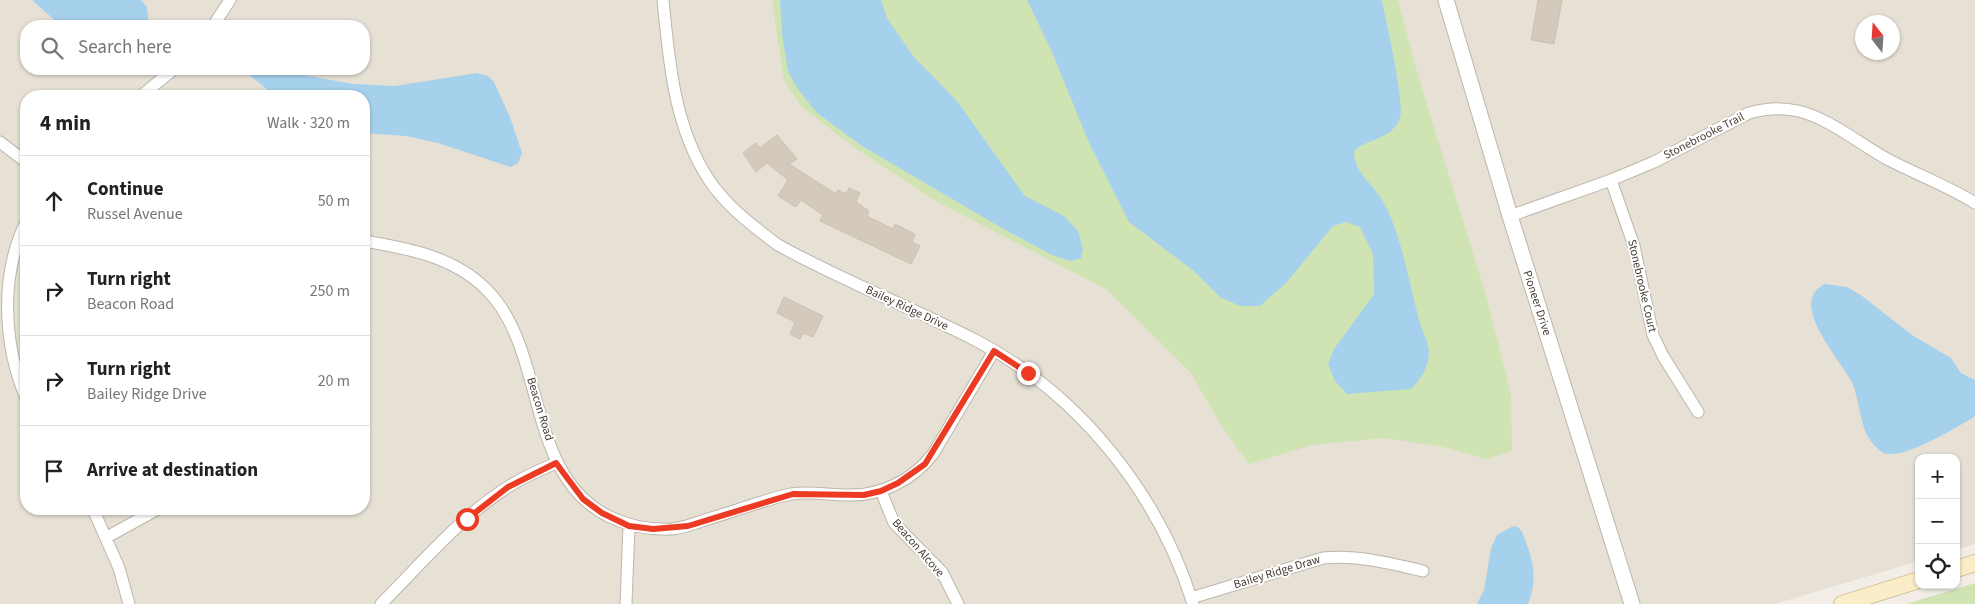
<!DOCTYPE html>
<html lang="en">
<head>
<meta charset="utf-8">
<style>
	:root { --surface:#fff; --page:#f2f2f2; --text:#222; --muted:#767676; --line:#e0e0e0 }
	body { margin:0; font-family:"Source Sans 3",sans-serif; background:var(--page); color:var(--text) }
	.controls { position:absolute; right:15px; bottom:15px; display:grid; overflow:hidden; border-radius:10px; box-shadow:0 1px 4px #0004 }
	.controls button { width:45px; height:45px; display:grid; place-items:center; padding:0; border:0; border-bottom:1px solid var(--line); background:var(--surface); color:var(--text); font:25px sans-serif }
	.compass { position:absolute; left:1855px; top:15px; width:45px; height:45px; border-radius:50%; background:var(--surface); box-shadow:0 1px 4px #0004; rotate:343deg }
	.stop { position:absolute; width:15px; height:15px; margin:-11px; border:4px solid #ed3b23; border-radius:50%; background:#fff }
	.stop.end { background:#ed3b23; border-color:#fff; box-shadow:0 1px 5px #0008 }
	.list { margin:0; padding:0; list-style:none }
	h2 { display:flex; justify-content:space-between; align-items:center; height:65px; margin:0; padding:0 20px; font-size:21px }
	h2 small { font-size:16px; font-weight:400; color:var(--muted) }
	.list li { display:grid; grid-template-columns:32px 1fr auto; gap:15px; align-items:center; box-sizing:border-box; height:90px; padding:0 20px; border-top:1px solid var(--line) }
	.list b { display:block; font-size:19px; white-space:nowrap }
	.list p { margin:0; font-size:16px; white-space:nowrap; color:var(--muted) }
	.list em { font-size:16px; font-style:normal; color:var(--muted) }
	.icon { flex:none; width:28px; height:28px; fill:none; stroke:currentColor; stroke-width:2; stroke-linecap:round; stroke-linejoin:round }
	.map { position:relative; flex:none; width:1975px; height:604px; overflow:hidden }
	.search { position:absolute; background:var(--surface); box-shadow:0 1px 4px #0004; left:20px; top:20px; width:350px; height:55px; display:flex; align-items:center; gap:12px; box-sizing:border-box; padding:0 18px; border-radius:20px; color:var(--muted); font-size:19px }
	.panel { position:absolute; background:var(--surface); box-shadow:0 1px 4px #0004; left:20px; top:90px; width:350px; height:425px; border-radius:20px }
	.map>svg:first-child { display:block }
	.residential { fill:#e6e0d5; fill-rule:evenodd }
	.green { fill:#cfe4b2 }
	.water { fill:#a6d1ec }
	.building { fill:#d3cabd; stroke:#cdc1b0 }
	.lines { fill:none; stroke-linecap:round; stroke-linejoin:round }
	.minor-casing { stroke:#bdb6aa; stroke-width:13 }
	.tertiary-casing { stroke:#bdb6aa; stroke-width:17 }
	.secondary-casing { stroke:#cfbf98; stroke-width:18 }
	.minor { stroke:#fff; stroke-width:11 }
	.tertiary { stroke:#fff; stroke-width:15 }
	.secondary { stroke:#fbedc8; stroke-width:16 }
	.route { stroke:#ed3b23; stroke-width:6 }
	.labels { text-anchor:middle; dominant-baseline:central; stroke-width:4; stroke-linejoin:round; paint-order:stroke }
	.street-label { font-size:12px; fill:#453e36; stroke:#fff }
</style>
</head>
<body>
<div class="map">
<svg width="1975" height="604" viewBox="0 0 1975 604">
	<rect width="100%" height="100%" fill="#f2eee7"/>
	<path class="residential" d="M0 0H1975V544L1956 550V458H1919V561L1775 604H0ZM1862 22H1892V52H1862ZM26 26H364V69H26ZM26 96H364V509H26Z"/>
	<path class="green" d="M772 0H1398L1419 79 1486 295 1511 394 1512 451 1486 459 1444 447 1384 438 1312 445 1249 464 1222 427 1191 373 1106 289 939 203 852 146 801 106 784 80Z
		M1975 583V604H1906Z"/>
	<path class="water" d="M32 0H141L147 7 149 26H61Z
		M780 0H881L887 18 914 57 957 101 1025 196 1064 216 1078 231 1083 249 1081 258 1071 261 1052 255 1000 227 862 146 817 113 798 89 788 72 782 34Z
		M1027 0H1382C1386 22 1405 102 1400 118 1399 121 1396 126 1394 128 1383 140 1366 140 1354 151 1354 174 1375 185 1384 203 1402 238 1408 278 1418 316 1420 327 1429 341 1429 353 1428 368 1422 378 1411 389L1347 394 1335 381 1328 364 1334 349 1374 294 1373 254 1360 227 1346 222 1333 226 1287 282 1260 306H1240L1220 297 1195 272 1129 222 1089 143 1052 52Z
		M242 69H284L293 73 353 84 395 86 477 73 488 76 494 82 510 117 522 153 518 163 511 167 438 143 406 136 364 133V96H275Z
		M1825 284 1847 287 1862 296 1912 335 1951 358 1961 373 1975 380V416C1960 426 1901 461 1884 453 1859 439 1862 409 1853 385 1844 363 1785 303 1825 284Z
		M1513 526 1518 527 1522 532C1532 557 1539 577 1528 604H1477L1484 590 1491 548 1497 535Z"/>
	<path class="building" d="M1538 0H1562L1554 44 1531 40Z
		M777 135 797 159 789 164 836 194 838 190 846 194 849 188 860 193 856 202 869 211 867 216 893 229 895 224 915 234 912 242 920 246 911 264 820 221 823 215 801 200 796 207 778 196 788 180 767 163 756 172 743 153 756 143 760 148Z
		M784 297 823 316 813 337 803 333 800 339 790 334 795 322 777 313Z"/>
	<g class="lines">
		<g class="minor-casing">
			<path id="minor" d="M663 0C669 61 674 127 709 180 727 207 753 226 778 245 843 281 911 307 977 341 1079 394 1159 494 1193 604
				M213 26 230 0
				M141 96 174 69
				M0 142 26 162
				M1611 180 1634 246 1653 335 1663 356 1698 412
				M1510 216 1611 180 1654 162 1749 113C1766 108 1781 107 1798 111 1829 118 1861 145 1889 160 1918 175 1948 186 1975 203
				M26 222C0 275 3 344 26 398
				M364 241C412 249 462 258 495 299 546 363 528 478 610 517 629 526 650 530 672 529 684 528 696 523 708 519 736 511 763 500 791 494 810 491 829 495 848 495 881 496 913 480 933 454L994 351
				M881 491 894 523 942 572 958 604
				M93 509 119 568 129 604
				M107 537 158 509
				M1191 598 1323 558C1357 555 1390 563 1423 571
				M381 604C421 564 460 517 508 487 523 477 540 470 556 463
				M626 604 629 526"/>
		</g>
		<g class="tertiary-casing">
			<path id="tertiary" d="M1446 0 1510 216 1632 604"/>
		</g>
		<g class="secondary-casing">
			<path id="secondary" d="M1956 569 1975 563
				M1842 604 1919 580"/>
		</g>
		<use href="#minor" class="minor"/>
		<use href="#tertiary" class="tertiary"/>
		<use href="#secondary" class="secondary"/>
	</g>
	<g class="lines">
		<path class="route" d="M467 519 508 487 556 463 583 499 602 513 629 526 653 529 688 526 793 494 864 495 881 491 898 483 925 464 994 351 1028 373"/>
	</g>
	<g class="labels">
		<g class="street-label">
			<text transform="translate(1704 136) rotate(-27)">Stonebrooke Trail</text>
			<text transform="translate(1642 286) rotate(77)">Stonebrooke Court</text>
			<text transform="translate(1537 303) rotate(72)">Pioneer Drive</text>
			<text transform="translate(907 308) rotate(25)">Bailey Ridge Drive</text>
			<text transform="translate(540 409) rotate(73)">Beacon Road</text>
			<text transform="translate(918 548) rotate(49)">Beacon Alcove</text>
			<text transform="translate(1277 572) rotate(-17)">Bailey Ridge Draw</text>
		</g>
	</g>
</svg>
<div class="controls">
<button>+</button>
<button>−</button>
<button><svg class="icon" aria-label="locate" viewBox="0 0 24 24"><circle cx="12" cy="12" r="6"/><path d="M12 2v4M12 18v4M2 12h4M18 12h4"/></svg></button>
</div>
<svg class="compass" viewBox="-18 -18 36 36"><path d="M0-13l5 13h-10z" fill="#e53935"/><path d="M0 13l5-13h-10z" fill="#767676"/></svg>
<div class="stop" style="left:467px;top:519px"></div>
<div class="stop end" style="left:1028px;top:373px"></div>
<div class="search"><svg class="icon" aria-label="search" viewBox="0 0 24 24"><circle cx="10" cy="10" r="6"/><path d="M15 15l6 6"/></svg>Search here</div>
<section class="panel">
<h2>4 min<small>Walk · 320 m</small></h2>
<ul class="list">
<li><svg class="icon" aria-label="ahead" viewBox="0 0 24 24"><path d="M12 20V5M6 11l6-6 6 6"/></svg><div><b>Continue</b><p>Russel Avenue</p></div><em>50 m</em></li>
<li><svg class="icon" aria-label="right" viewBox="0 0 24 24"><path d="M7 20v-9h11M14 6l5 5-5 5"/></svg><div><b>Turn right</b><p>Beacon Road</p></div><em>250 m</em></li>
<li><svg class="icon" aria-label="right" viewBox="0 0 24 24"><path d="M7 20v-9h11M14 6l5 5-5 5"/></svg><div><b>Turn right</b><p>Bailey Ridge Drive</p></div><em>20 m</em></li>
<li><svg class="icon" aria-label="arrive" viewBox="0 0 24 24"><path d="M6 21V4h12l-3 4 3 4H6"/></svg><div><b>Arrive at destination</b></div></li>
</ul>
</section>
</div>
</body>
</html>
